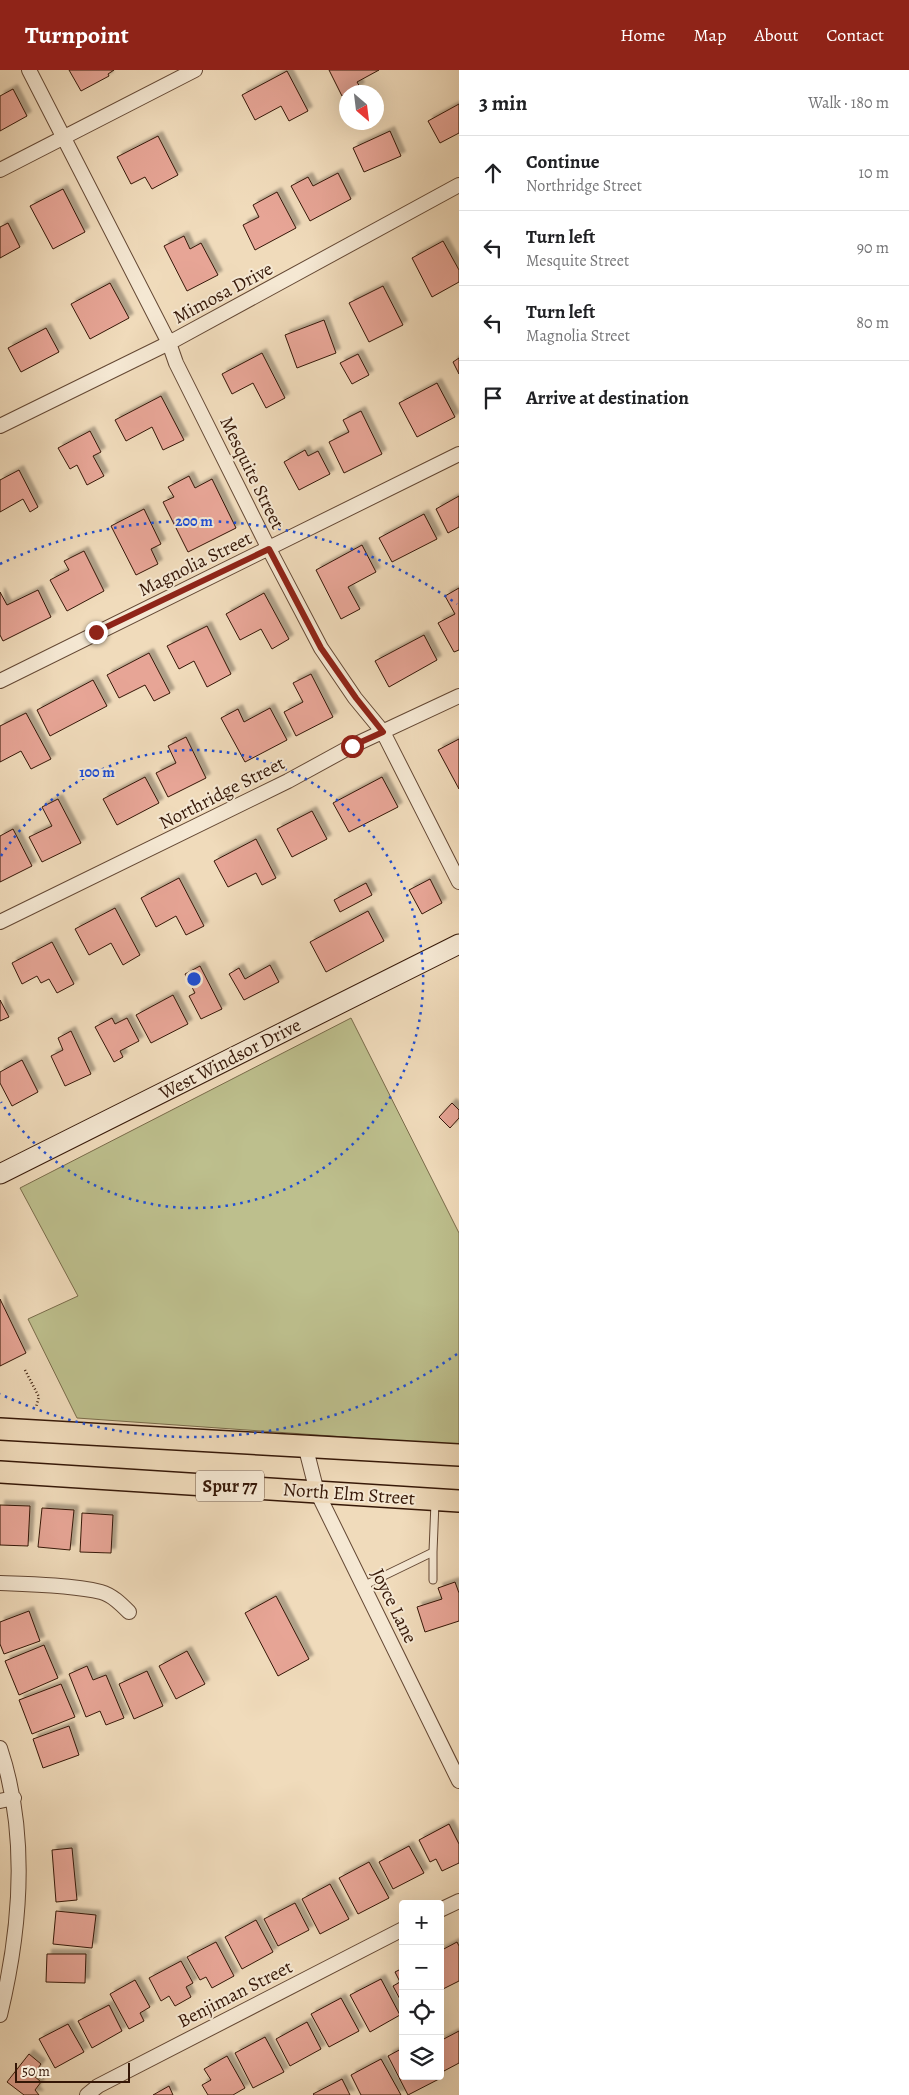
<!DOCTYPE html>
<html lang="en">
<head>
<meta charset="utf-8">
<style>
	:root { --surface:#fff; --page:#f2f2f2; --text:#202124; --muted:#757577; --line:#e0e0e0; --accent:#8f2418 }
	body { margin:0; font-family:Alegreya,serif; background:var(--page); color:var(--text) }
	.controls { position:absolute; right:15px; bottom:15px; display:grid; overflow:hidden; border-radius:5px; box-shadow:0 5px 20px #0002 }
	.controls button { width:45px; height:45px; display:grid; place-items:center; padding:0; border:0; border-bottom:1px solid var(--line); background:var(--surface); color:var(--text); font:25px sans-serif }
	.compass { position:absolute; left:339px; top:15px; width:45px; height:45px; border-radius:50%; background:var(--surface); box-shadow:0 5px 20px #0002; rotate:152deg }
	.scale { position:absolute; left:15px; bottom:12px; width:115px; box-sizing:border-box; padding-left:5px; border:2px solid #351707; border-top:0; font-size:14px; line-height:18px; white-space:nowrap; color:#351707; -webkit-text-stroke:4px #f5e8d3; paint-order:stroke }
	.stop { position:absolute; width:15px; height:15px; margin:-11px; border:4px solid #8f2418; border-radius:50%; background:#fff }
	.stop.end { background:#8f2418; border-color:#fff; box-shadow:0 1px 5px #0008 }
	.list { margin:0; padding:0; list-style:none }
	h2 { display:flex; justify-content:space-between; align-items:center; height:65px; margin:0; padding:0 20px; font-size:21px }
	h2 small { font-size:16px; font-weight:400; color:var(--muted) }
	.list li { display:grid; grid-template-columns:32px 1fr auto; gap:15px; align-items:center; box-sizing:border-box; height:75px; padding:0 20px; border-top:1px solid var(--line) }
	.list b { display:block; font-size:19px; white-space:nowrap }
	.list p { margin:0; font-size:16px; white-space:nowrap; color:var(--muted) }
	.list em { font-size:16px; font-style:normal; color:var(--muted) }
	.icon { flex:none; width:28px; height:28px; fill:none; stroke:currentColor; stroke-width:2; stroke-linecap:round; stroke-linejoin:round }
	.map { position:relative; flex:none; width:459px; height:2025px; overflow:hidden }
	header { display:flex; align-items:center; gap:30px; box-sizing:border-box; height:70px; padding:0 25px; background:var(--accent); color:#fff }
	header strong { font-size:24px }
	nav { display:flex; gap:28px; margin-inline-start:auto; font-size:18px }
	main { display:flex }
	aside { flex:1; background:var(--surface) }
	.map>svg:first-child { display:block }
	.green { fill:#bdbf8d; stroke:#796b4a }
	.building { fill:#e7a596; stroke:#351707; filter:url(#shadow) }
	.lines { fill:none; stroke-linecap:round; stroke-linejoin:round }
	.lane-casing { stroke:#644834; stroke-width:9 }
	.street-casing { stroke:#644834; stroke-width:16 }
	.secondary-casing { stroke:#351707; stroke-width:21 }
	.primary-casing { stroke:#351707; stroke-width:24 }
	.path { stroke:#351707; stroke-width:2.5; stroke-dasharray:1 2.5; stroke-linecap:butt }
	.lane { stroke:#f5e8d3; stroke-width:7 }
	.street { stroke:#f5e8d3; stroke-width:14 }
	.secondary { stroke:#f5e8d3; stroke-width:19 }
	.primary { stroke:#f0dbbb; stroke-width:21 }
	.route { stroke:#8f2418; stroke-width:6 }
	.ring { fill:none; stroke:#1d4ed8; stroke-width:2.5; stroke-dasharray:2.5 5 }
	.labels { text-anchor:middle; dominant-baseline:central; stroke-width:4; stroke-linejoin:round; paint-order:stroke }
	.shield { fill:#f5e8d3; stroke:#6f5644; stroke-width:1 }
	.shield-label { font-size:18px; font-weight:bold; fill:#351707 }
	.street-label { font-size:19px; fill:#351707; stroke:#f5e8d3 }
	.centre { fill:#1d4ed8; stroke:#f5e8d3; stroke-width:2.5 }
	.ring-label { font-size:15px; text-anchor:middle; font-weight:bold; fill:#1d4ed8; stroke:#f5e8d3; stroke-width:4; stroke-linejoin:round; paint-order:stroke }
</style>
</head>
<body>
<header>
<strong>Turnpoint</strong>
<nav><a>Home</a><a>Map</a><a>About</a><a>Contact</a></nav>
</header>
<main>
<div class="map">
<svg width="459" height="2025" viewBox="0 0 459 2025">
	<defs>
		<filter id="shadow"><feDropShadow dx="4.5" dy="-4.5" stdDeviation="1" flood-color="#0004"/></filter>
	</defs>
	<rect width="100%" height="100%" fill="#f0dbbb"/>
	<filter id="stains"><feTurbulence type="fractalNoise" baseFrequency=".004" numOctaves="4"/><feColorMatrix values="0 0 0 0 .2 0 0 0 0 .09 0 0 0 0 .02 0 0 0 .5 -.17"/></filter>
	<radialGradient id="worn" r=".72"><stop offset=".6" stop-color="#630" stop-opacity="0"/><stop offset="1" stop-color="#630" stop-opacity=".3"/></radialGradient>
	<path class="green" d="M351 948 459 1163V1375L77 1348 28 1249 78 1226 20 1118Z"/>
	<path class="building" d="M69 0H114L108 4 109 6 81 21Z
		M329 0H379L357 12 360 17 342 26Z
		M287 1 308 41 289 51 281 36 255 50 242 25Z
		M13 19 27 46 0 61V26Z
		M459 34V63L440 73 428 51Z
		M390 61 401 86 364 102 353 78Z
		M158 66 178 105 152 119 145 107 131 114 117 87Z
		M338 103 351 129 310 151 291 116 308 107 313 116Z
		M63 119 85 162 53 179 30 136Z
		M277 122 296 158 255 180 243 155 259 147 253 135Z
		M8 153 20 177 0 188V157Z
		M184 166 190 179 201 173 218 205 187 221 164 176Z
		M443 171 459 200V212L432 227 412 188Z
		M110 213 129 248 90 269 71 234Z
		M383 216 403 255 369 272 349 233Z
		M324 250 336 283 297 298 285 265Z
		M46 258 59 282 21 302 8 278Z
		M262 283 285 328 266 338 253 313 232 324 222 304Z
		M358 284 369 305 352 314 340 293Z
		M459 288V304L453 292Z
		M437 313 455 347 417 367 399 333Z
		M161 326 184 370 163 380 152 357 126 371 115 350Z
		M361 341 382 384 344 403 329 372 349 362 343 350Z
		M90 361 101 382 93 386 104 406 87 415 77 395 70 399 58 378Z
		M305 380 308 386 318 381 330 404 299 420 284 392Z
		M19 400 38 437 30 442 23 429 0 442V410Z
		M189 406 195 418 212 409 236 458 188 482 163 432 174 427 168 417Z
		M459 426V457L448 463 436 439Z
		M144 439 161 474 151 479 158 494 136 505 111 456Z
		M424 444 437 469 392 492 379 468Z
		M362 475 376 502 348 517 360 539 341 549 316 500Z
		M84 481 104 521 67 541 50 510 69 500 64 491Z
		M459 518V580L454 582 438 553 455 544 445 526Z
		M38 520 51 547 3 571 0 565V522L7 535Z
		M264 523 289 569 272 579 261 559 240 570 226 544Z
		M207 556 231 604 207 617 194 591 179 599 167 576Z
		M424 565 437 590 389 617 375 591Z
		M149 583 170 623 154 631 145 615 119 628 107 605Z
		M311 604 333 647 296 666 284 642 303 632 293 613Z
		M93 610 107 636 50 666 37 640Z
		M270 638 287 670 245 692 221 648 238 639 244 652Z
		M26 643 51 689 31 699 21 681 0 692V656Z
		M186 667 206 708 168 727 156 703 176 693 168 676Z
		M459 669V719L438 680Z
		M145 707 159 733 117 755 103 729Z
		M382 707 398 737 349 762 333 733Z
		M58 729 81 773 42 792 29 767 52 756 42 737Z
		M312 741 327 769 292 787 277 759Z
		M13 759 32 796 0 812V766Z
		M256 769 276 808 262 815 256 803 228 817 214 791Z
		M179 808 204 856 186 865 176 846 156 857 141 828Z
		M430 809 442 833 422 844 409 820Z
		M366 813 372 825 340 842 334 830Z
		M115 838 140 885 123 895 111 873 89 885 75 859Z
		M368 841 384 871 326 902 310 872Z
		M52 872 74 914 57 923 49 909 41 913 37 906 22 914 12 893Z
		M270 895 279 912 244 930 229 904 239 898 245 909Z
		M200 896 222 939 201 949 189 926 195 923 185 904Z
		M173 925 188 954 151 973 136 945Z
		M0 930 9 947 0 951Z
		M112 948 115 954 127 948 139 971 120 981 123 987 114 992 95 957Z
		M71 961 91 1004 65 1016 51 986 63 980 58 968Z
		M22 990 38 1022 12 1036 0 1013V1002Z
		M452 1033 459 1040V1048L450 1058 439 1047Z
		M0 1229 26 1283 0 1296Z
		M0 1435 30 1436 28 1476 0 1475Z
		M42 1438 74 1440 70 1480 38 1477Z
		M82 1443 113 1445 111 1483 80 1482Z
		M455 1512 459 1523V1551L425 1562 417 1537 442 1529 438 1518Z
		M276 1526 309 1589 278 1606 245 1543Z
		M29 1541 40 1571 4 1584 0 1574V1552Z
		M44 1575 58 1608 19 1625 5 1591Z
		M187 1581 205 1614 176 1629 159 1596Z
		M87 1596 93 1610 106 1605 124 1648 106 1655 100 1641 86 1647 69 1604Z
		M147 1601 163 1636 134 1649 119 1614Z
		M61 1614 75 1647 32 1664 19 1630Z
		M69 1656 79 1685 43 1698 33 1669Z
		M449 1754 459 1774V1793L442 1801 436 1789 430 1792 419 1770Z
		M409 1776 424 1803 393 1819 379 1792Z
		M72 1778 77 1830 56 1832 52 1780Z
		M369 1792 389 1828 358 1844 339 1808Z
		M330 1814 349 1849 320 1864 302 1829Z
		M295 1833 309 1860 278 1876 264 1849Z
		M56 1841 96 1845 92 1878 53 1874Z
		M256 1850 273 1882 242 1899 225 1867Z
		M216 1872 234 1906 212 1918 206 1907 200 1910 187 1887Z
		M457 1872 459 1876V1911L443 1919 440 1914V1881Z
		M47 1884H86L85 1913 46 1912Z
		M181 1891 193 1913 186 1917 191 1927 175 1936 169 1926 161 1931 149 1908Z
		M403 1898V1935L393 1916 400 1912 395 1902Z
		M381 1909 400 1945 370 1962 350 1925Z
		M135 1910 150 1937 140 1943 144 1951 129 1959 110 1924Z
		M341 1928 359 1961 329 1977 311 1944Z
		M109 1935 122 1961 92 1978 78 1951Z
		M307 1952 321 1979 290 1996 276 1969Z
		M68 1954 84 1982 55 1998 39 1969Z
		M459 1961V1993L444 2001 440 1993V1971Z
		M265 1967 284 2002 253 2018 235 1983Z
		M403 1978V2006H438L439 2009 408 2025 388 1986Z
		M29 1984 41 1994 33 2005 41 2012 35 2020 39 2025H24L7 2012Z
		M227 1986 245 2018 233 2025H208L202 2015 211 2010 204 1999Z
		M381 1989 401 2025H361L351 2005Z
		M342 2009 350 2025H314L313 2024Z
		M169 2016 173 2025H153Z"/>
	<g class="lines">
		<g class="lane-casing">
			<path id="lane" d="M433 1510V1482
				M363 1516 433 1482 435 1432"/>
		</g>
		<g class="street-casing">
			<path id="street" d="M29 0 169 273 176 293 269 479 321 578 355 628 383 662 459 812
				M0 100 195 0
				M0 356 169 273 459 115
				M0 611 459 384
				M0 852 288 711 352 676 459 626
				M305 1375 317 1422 459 1711
				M0 1513C29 1514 73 1515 101 1522 112 1525 121 1534 129 1542
				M0 1678C29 1765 21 1858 0 1945
				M0 1731 14 1728
				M440 1840 459 1831
				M87 2025 98 2016 403 1859"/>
		</g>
		<g class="secondary-casing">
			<path id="secondary" d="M0 1104 459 874"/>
		</g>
		<g class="primary-casing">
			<path id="primary" d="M0 1359 459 1385
				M0 1402 459 1431"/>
		</g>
		<path class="path" d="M25 1300 39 1327 36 1337"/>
		<use href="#lane" class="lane"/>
		<use href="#street" class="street"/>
		<use href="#secondary" class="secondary"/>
		<use href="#primary" class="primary"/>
	</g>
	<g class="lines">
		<path class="route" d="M96 562 269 479 321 578 356 628 383 662 352 676"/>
	</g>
	<g class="ring">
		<path d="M1 786A229 229 0 1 1 1 1032"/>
		<path d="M457 1284A458 458 0 0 1 0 1324M0 494A458 458 0 0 1 457 534"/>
	</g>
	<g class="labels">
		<rect class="shield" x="196" y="1400.5" width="68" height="31" rx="4"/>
		<g class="shield-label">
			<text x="230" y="1416">Spur 77</text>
		</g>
		<g class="street-label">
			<text transform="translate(223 223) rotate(-28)">Mimosa Drive</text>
			<text transform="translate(252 403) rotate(64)">Mesquite Street</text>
			<text transform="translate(195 494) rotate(-26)">Magnolia Street</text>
			<text transform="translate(222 723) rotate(-27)">Northridge Street</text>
			<text transform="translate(230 989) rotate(-27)">West Windsor Drive</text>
			<text transform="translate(349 1424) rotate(4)">North Elm Street</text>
			<text transform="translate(394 1536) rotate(64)">Joyce Lane</text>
			<text transform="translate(235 1924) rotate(-27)">Benjiman Street</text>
		</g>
	</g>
	<circle cx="194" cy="909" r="8" class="centre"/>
	<g class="ring-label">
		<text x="194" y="456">200 m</text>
		<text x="97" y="707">100 m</text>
	</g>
	<rect width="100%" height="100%" filter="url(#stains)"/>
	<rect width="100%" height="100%" fill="url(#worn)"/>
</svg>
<div class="controls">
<button>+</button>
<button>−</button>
<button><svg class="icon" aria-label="locate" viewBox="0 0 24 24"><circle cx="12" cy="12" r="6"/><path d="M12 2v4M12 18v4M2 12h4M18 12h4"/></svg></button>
<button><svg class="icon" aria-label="layers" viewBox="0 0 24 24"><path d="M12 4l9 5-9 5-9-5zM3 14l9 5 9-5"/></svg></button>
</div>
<svg class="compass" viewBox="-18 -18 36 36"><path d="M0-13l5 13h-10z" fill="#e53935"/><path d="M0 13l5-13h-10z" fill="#757577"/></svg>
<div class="scale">50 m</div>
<div class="stop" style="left:352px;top:676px"></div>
<div class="stop end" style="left:96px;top:562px"></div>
</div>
<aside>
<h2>3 min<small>Walk · 180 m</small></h2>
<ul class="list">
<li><svg class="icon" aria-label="ahead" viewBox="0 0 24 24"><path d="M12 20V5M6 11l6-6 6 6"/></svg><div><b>Continue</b><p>Northridge Street</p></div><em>10 m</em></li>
<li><svg class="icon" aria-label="left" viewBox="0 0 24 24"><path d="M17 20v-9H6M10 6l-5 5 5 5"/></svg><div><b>Turn left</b><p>Mesquite Street</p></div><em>90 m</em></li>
<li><svg class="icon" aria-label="left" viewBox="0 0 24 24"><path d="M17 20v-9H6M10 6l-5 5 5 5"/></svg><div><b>Turn left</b><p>Magnolia Street</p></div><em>80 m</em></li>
<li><svg class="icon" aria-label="arrive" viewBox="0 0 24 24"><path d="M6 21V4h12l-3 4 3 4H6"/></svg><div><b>Arrive at destination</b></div></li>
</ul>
</aside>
</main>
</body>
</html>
